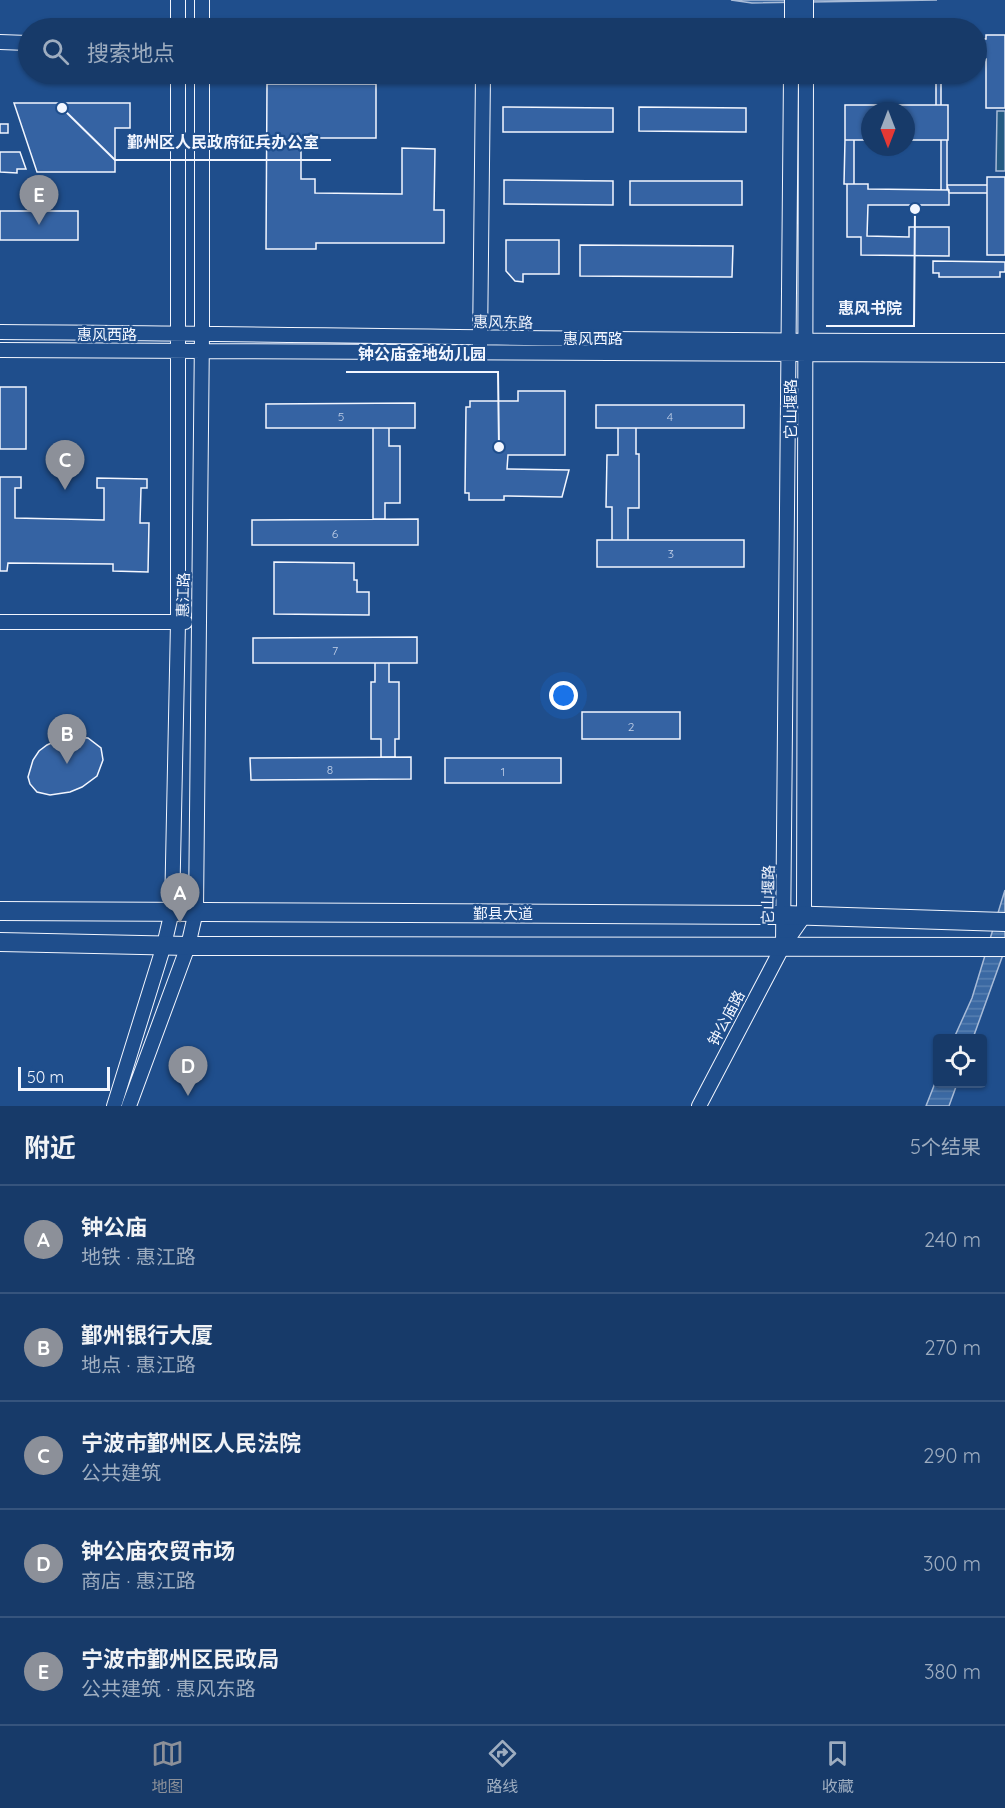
<!DOCTYPE html>
<html lang="zh">
<head>
<meta charset="utf-8">
<style>
	:root { --surface:#173a69; --page:#244571; --text:#f1f3f6; --muted:#9eadc0; --line:#36547d; --accent:#8c9099 }
	body { margin:0; font-family:Quicksand,"Noto Sans SC",sans-serif; background:var(--page); color:var(--text) }
	.controls { position:absolute; right:18px; bottom:18px; display:grid; overflow:hidden; border-radius:6px; box-shadow:0 2px 4px #0004 }
	.controls button { width:54px; height:54px; display:grid; place-items:center; padding:0; border:0; border-bottom:2px solid var(--line); background:var(--surface); color:var(--text); font:30px sans-serif }
	.compass { position:absolute; left:861px; top:102px; width:54px; height:54px; border-radius:50%; background:var(--surface); box-shadow:0 2px 4px #0004; rotate:180deg }
	.scale { position:absolute; left:18px; bottom:15px; width:92px; box-sizing:border-box; padding-left:6px; border:3px solid #f2f6ff; border-top:0; font-size:16px; line-height:21px; white-space:nowrap; color:#f2f6ff; -webkit-text-stroke:4px #1f4e8c; paint-order:stroke }
	.you { position:absolute; left:564px; top:696px; width:21px; height:21px; margin:-15px; border:4px solid #fff; border-radius:50%; background:#1a73e8; box-shadow:0 0 0 9px #1a73e833 }
	.badge { display:grid; place-items:center; width:39px; height:39px; border-radius:50%; background:var(--accent); color:#fff; font-size:20px; font-weight:700 }
	.pin { position:absolute; translate:-50% -50px; filter:drop-shadow(0 2px 3px #0008) }
	.pin::after { content:''; position:absolute; top:32px; width:21px; height:18px; background:inherit; clip-path:polygon(0 0,100% 0,50% 100%) }
	.list { margin:0; padding:0; list-style:none }
	h2 { display:flex; justify-content:space-between; align-items:center; height:78px; margin:0; padding:0 24px; font-size:26px }
	h2 small { font-size:20px; font-weight:400; color:var(--muted) }
	.list li { display:grid; grid-template-columns:39px 1fr auto; gap:18px; align-items:center; box-sizing:border-box; height:108px; padding:0 24px; border-top:2px solid var(--line) }
	.list b { display:block; font-size:22px; white-space:nowrap }
	.list p { margin:0; font-size:20px; white-space:nowrap; color:var(--muted) }
	.list em { font-size:20px; font-style:normal; color:var(--muted) }
	.icon { flex:none; width:33px; height:33px; fill:none; stroke:currentColor; stroke-width:2; stroke-linecap:round; stroke-linejoin:round }
	.map { position:relative; flex:none; width:1005px; height:1106px; overflow:hidden }
	.search { position:absolute; background:var(--surface); box-shadow:0 2px 4px #0004; left:18px; right:18px; top:18px; height:66px; display:flex; align-items:center; gap:15px; box-sizing:border-box; padding:0 21px; border-radius:33px; color:var(--muted); font-size:22px }
	.sheet { height:618px; background:var(--surface) }
	nav { display:flex; justify-content:space-around; align-items:center; box-sizing:border-box; height:84px; border-top:2px solid var(--line); background:var(--surface); font-size:16px; color:var(--muted) }
	nav a { display:grid; justify-items:center; gap:3px }
	nav .on { color:var(--accent) }
	.map>svg:first-child { display:block }
	.grass { fill:#245a82; stroke:#a8bbd7; stroke-width:1.5 }
	.water { fill:url(#water-rules); stroke:#a8bbd7; stroke-width:1.5 }
	.building { fill:#3563a3; stroke:#f2f6ff; stroke-width:1.5 }
	.lines { fill:none; stroke-linecap:round; stroke-linejoin:round }
	.minor-casing { stroke:#f2f6ff; stroke-width:16 }
	.major-casing { stroke:#f2f6ff; stroke-width:20 }
	.minor { stroke:#1f4e8c; stroke-width:14 }
	.major { stroke:#1f4e8c; stroke-width:18 }
	.labels { text-anchor:middle; dominant-baseline:central; stroke-width:4.5; stroke-linejoin:round; paint-order:stroke }
	.number-label { font-size:12px; fill:#c3d1e8 }
	.street-label { font-size:15px; fill:#f2f6ff; stroke:#1f4e8c }
	.leader { fill:none; stroke:#f2f6ff; stroke-width:2 }
	.callout-dot { fill:#f2f6ff; stroke:#1f4e8c; stroke-width:2 }
	.callout-label { font-size:16px; text-anchor:middle; font-weight:bold; fill:#f2f6ff; stroke:#1f4e8c; stroke-width:4.5; stroke-linejoin:round; paint-order:stroke }
</style>
</head>
<body>
<div class="map">
<svg width="1005" height="1106" viewBox="0 0 1005 1106">
	<defs>
		<pattern id="water-rules" width="6" height="5" patternUnits="userSpaceOnUse" patternTransform="scale(1.5)"><rect width="6" height="5" fill="#3b69a3"/><path d="M0 2.5h6" fill="none" stroke="#587fb1"/></pattern>
	</defs>
	<rect width="100%" height="100%" fill="#1f4e8c"/>
	<path class="grass" d="M997 111H1005V171H996Z"/>
	<path class="water" d="M731 0H937L752 3Z
		M1005 890V949L973 1038H954L972 998Z
		M937 1078 938 1084H957L949 1106H926Z"/>
	<path class="building" d="M986 35H1005V108H986V59H976V39H986Z
		M936 74H941V105H936Z
		M267 84H376V138H301V179H315V193L402 194V148L435 149 434 210H444V243H316V249H266Z
		M14 103H130V128H115V172H37Z
		M845 105H948V140H906V111H870V140H845Z
		M503 107 613 108V132H503Z
		M639 107 746 108V132L639 131Z
		M0 124H8V133H0Z
		M845 140H854V184H844Z
		M941 140H947V190H941Z
		M0 152H20L26 169H17V173L0 172Z
		M987 177H1005V255H987Z
		M504 180 613 181V205L504 204Z
		M630 181H742V205H630Z
		M847 184H868V189L949 190V205H868L867 236 909 237V227H949V256L861 255V237H847Z
		M947 185H987V193H949Z
		M0 211H78V240H0Z
		M506 240H559V274H523V282L515 281 506 271Z
		M580 245 733 246 732 277 580 276Z
		M933 261 1005 262V272H1000V277H939V273H933Z
		M0 387H26V449H0Z
		M518 391H565V455H508L507 469 569 470 562 497 504 496V500H469V493H465L466 407H470V401H518Z
		M415 403V428H266V404Z
		M596 405H744V428H596Z
		M373 428H389V446H400V503H385V519H373Z
		M618 428H636V454H639V508H628V540H612V507H606L607 455H618Z
		M0 477H21V488H15V518L104 520V488H97V478L147 479V488H141L140 523H149L148 572 113 571V564L8 563 7 571H0Z
		M418 519V545H252V520Z
		M597 540H744V567H597Z
		M274 562 354 563V580H357V592H369V615L274 614Z
		M417 637V663H253V638Z
		M375 663H389V682H399V739H395V757H381V739H371V682H375Z
		M582 712H680V739H582Z
		M72 737 88 738 101 748 103 760 97 776 82 787 70 792 50 795 37 792 30 784 28 777 33 760 39 751 47 745 58 740Z
		M411 757V779L251 780 250 758Z
		M445 758H561V783H445Z"/>
	<g class="lines">
		<g class="minor-casing">
			<path id="minor" d="M178 0V28
				M202 28V0
				M792 28V0
				M806 28V0
				M0 42 28 43
				M0 332C335 334 670 342 1005 341
				M480 345 483 74
				M0 350 1005 355
				M0 622H185
				M783 944 791 74
				M114 1106 164 945 172 911 178 622V74
				M129 1106 188 946 196 911 202 333V74
				M699 1106 783 946 804 916 806 74"/>
		</g>
		<g class="major-casing">
			<path id="major" d="M0 911 784 915 1005 922
				M0 942 188 946 1005 947"/>
		</g>
		<use href="#minor" class="minor"/>
		<use href="#major" class="major"/>
	</g>
	<g class="labels">
		<g class="number-label">
			<text x="341" y="416">5</text>
			<text x="670" y="416">4</text>
			<text x="335" y="533">6</text>
			<text x="671" y="553">3</text>
			<text x="335" y="650">7</text>
			<text x="631" y="726">2</text>
			<text x="330" y="769">8</text>
			<text x="503" y="771">1</text>
		</g>
		<g class="street-label">
			<text transform="translate(503 322) rotate(1)">惠风东路</text>
			<text x="107" y="334">惠风西路</text>
			<text x="593" y="338">惠风西路</text>
			<text transform="translate(790 409) rotate(-90)">它山堰路</text>
			<text transform="translate(183 595) rotate(-89)">惠江路</text>
			<text transform="translate(768 895) rotate(-89)">它山堰路</text>
			<text x="503" y="913">鄞县大道</text>
			<text transform="translate(726 1018) rotate(-62)">钟公庙路</text>
		</g>
	</g>
	<path class="leader" d="M62 108L115 160H331M915 209L914 326H826M499 447L498 372H346"/>
	<g class="callout-dot">
		<circle cx="62" cy="108" r="6"/>
		<circle cx="915" cy="209" r="6"/>
		<circle cx="499" cy="447" r="6"/>
	</g>
	<g class="callout-label">
		<text x="223" y="148">鄞州区人民政府征兵办公室</text>
		<text x="870" y="314">惠风书院</text>
		<text x="422" y="360">钟公庙金地幼儿园</text>
	</g>
</svg>
<div class="controls">
<button><svg class="icon" aria-label="locate" viewBox="0 0 24 24"><circle cx="12" cy="12" r="6"/><path d="M12 2v4M12 18v4M2 12h4M18 12h4"/></svg></button>
</div>
<svg class="compass" viewBox="-18 -18 36 36"><path d="M0-13l5 13h-10z" fill="#e53935"/><path d="M0 13l5-13h-10z" fill="#9eadc0"/></svg>
<div class="scale">50 m</div>
<div class="you"></div>
<div class="pin badge" style="left:180px;top:923px">A</div>
<div class="pin badge" style="left:67px;top:764px">B</div>
<div class="pin badge" style="left:65px;top:490px">C</div>
<div class="pin badge" style="left:188px;top:1096px">D</div>
<div class="pin badge" style="left:39px;top:225px">E</div>
<div class="search"><svg class="icon" aria-label="search" viewBox="0 0 24 24"><circle cx="10" cy="10" r="6"/><path d="M15 15l6 6"/></svg>搜索地点</div>
</div>
<section class="sheet">
<h2>附近<small>5个结果</small></h2>
<ul class="list">
<li><span class="badge">A</span><div><b>钟公庙</b><p>地铁 · 惠江路</p></div><em>240 m</em></li>
<li><span class="badge">B</span><div><b>鄞州银行大厦</b><p>地点 · 惠江路</p></div><em>270 m</em></li>
<li><span class="badge">C</span><div><b>宁波市鄞州区人民法院</b><p>公共建筑</p></div><em>290 m</em></li>
<li><span class="badge">D</span><div><b>钟公庙农贸市场</b><p>商店 · 惠江路</p></div><em>300 m</em></li>
<li><span class="badge">E</span><div><b>宁波市鄞州区民政局</b><p>公共建筑 · 惠风东路</p></div><em>380 m</em></li>
</ul>
</section>
<nav>
<a class="on"><svg class="icon" aria-label="map" viewBox="0 0 24 24"><path d="M3 6l6-2 6 2 6-2v14l-6 2-6-2-6 2zM9 4v14M15 6v14"/></svg>地图</a>
<a><svg class="icon" aria-label="directions" viewBox="0 0 24 24"><path d="M12 3l9 9-9 9-9-9zM9 14v-3h6M13 9l2 2-2 2"/></svg>路线</a>
<a><svg class="icon" aria-label="saved" viewBox="0 0 24 24"><path d="M7 4h10v16l-5-4-5 4z"/></svg>收藏</a>
</nav>
</body>
</html>
